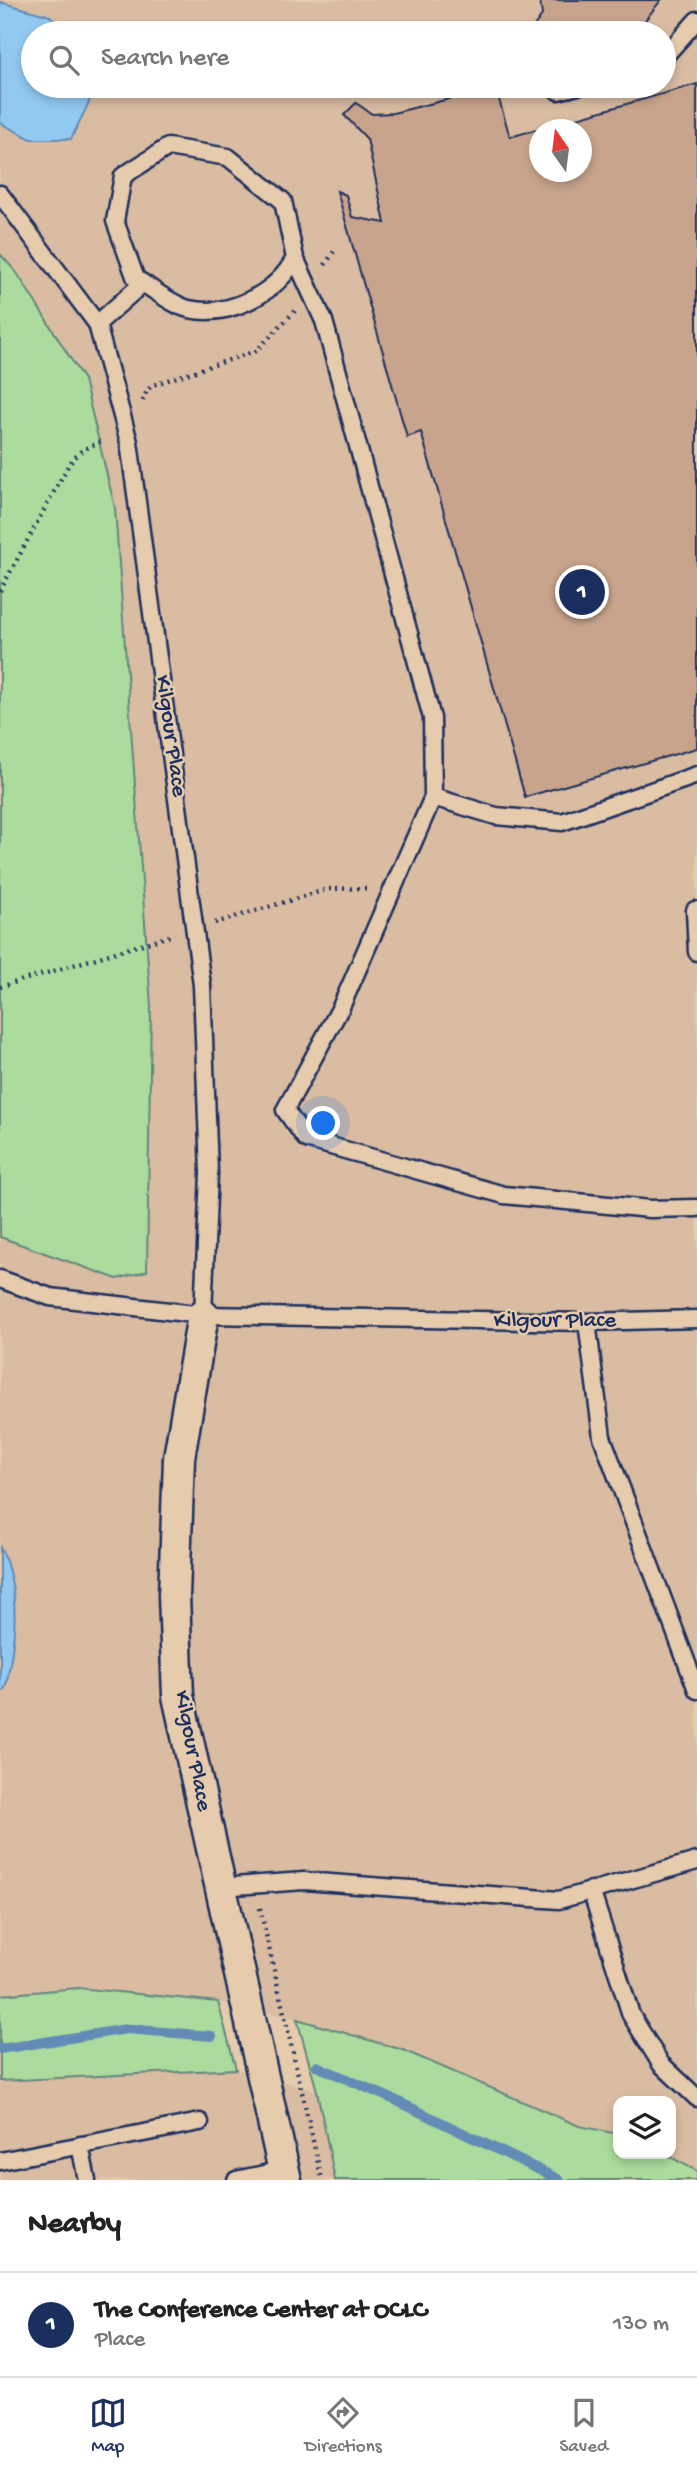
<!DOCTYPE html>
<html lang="en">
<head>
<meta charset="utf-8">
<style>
	:root { --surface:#fff; --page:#f2f2f2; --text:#222; --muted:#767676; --line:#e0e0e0; --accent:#1b2f5e }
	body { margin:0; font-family:"Gochi Hand",sans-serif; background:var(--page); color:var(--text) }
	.controls { position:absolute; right:21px; bottom:21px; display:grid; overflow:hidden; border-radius:14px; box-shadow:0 4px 10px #0003 }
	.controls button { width:63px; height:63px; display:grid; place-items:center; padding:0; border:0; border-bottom:2px solid var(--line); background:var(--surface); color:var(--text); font:35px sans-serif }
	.compass { position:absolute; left:529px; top:119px; width:63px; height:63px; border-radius:50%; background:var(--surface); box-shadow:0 4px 10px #0003; rotate:346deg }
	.you { position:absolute; left:324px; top:1124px; width:24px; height:24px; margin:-18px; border:5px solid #fff; border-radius:50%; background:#1a73e8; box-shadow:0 0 0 10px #1a73e833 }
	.badge { display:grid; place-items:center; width:46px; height:46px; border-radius:50%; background:var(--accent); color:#fff; font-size:23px; font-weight:700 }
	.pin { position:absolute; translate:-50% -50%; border:4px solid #fff; box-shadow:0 2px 7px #0006 }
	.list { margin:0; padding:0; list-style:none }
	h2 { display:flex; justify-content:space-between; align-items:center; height:91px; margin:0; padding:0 28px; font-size:30px }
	h2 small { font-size:23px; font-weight:400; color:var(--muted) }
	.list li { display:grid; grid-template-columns:46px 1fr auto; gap:21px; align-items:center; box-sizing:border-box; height:105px; padding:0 28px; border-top:2px solid var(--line) }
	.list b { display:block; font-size:26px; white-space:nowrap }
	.list p { margin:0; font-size:23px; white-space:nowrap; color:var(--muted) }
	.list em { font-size:23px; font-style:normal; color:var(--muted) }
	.icon { flex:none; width:38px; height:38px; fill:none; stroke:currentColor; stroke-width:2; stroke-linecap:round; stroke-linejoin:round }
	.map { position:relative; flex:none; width:697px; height:2180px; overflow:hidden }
	.search { position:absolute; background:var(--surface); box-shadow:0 4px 10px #0003; left:21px; right:21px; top:21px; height:77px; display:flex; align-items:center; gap:18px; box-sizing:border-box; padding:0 24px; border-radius:38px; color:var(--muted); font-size:26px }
	.sheet { height:196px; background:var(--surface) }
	nav { display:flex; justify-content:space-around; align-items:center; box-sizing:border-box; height:98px; border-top:2px solid var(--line); background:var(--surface); font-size:19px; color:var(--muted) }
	nav a { display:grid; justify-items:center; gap:4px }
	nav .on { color:var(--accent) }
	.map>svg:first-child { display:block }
	.built { fill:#d9bca2; fill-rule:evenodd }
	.green { fill:#abdc9d; stroke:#63867e; stroke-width:2 }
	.water { fill:#92c9f0; stroke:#628bb6; stroke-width:2 }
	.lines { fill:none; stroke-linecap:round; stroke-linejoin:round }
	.stream { stroke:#628bb6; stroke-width:10 }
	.building { fill:#c8a48d; stroke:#1b2f5e; stroke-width:2; fill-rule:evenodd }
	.service-casing { stroke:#1b2f5e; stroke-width:21 }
	.minor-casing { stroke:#1b2f5e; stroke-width:35 }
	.path { stroke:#1b2f5e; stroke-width:4.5; stroke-dasharray:2 5; stroke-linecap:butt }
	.service { stroke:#e6cbad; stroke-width:16 }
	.minor { stroke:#e6cbad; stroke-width:30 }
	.labels { text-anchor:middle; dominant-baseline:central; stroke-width:5; stroke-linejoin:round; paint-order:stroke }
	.street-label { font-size:23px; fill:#1b2f5e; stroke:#e6cbad }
</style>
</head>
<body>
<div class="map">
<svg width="697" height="2180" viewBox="0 0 697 2180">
	<rect width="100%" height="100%" fill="#e6cbad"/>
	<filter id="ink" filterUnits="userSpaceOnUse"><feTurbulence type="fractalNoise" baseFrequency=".0143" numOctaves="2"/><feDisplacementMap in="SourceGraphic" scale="14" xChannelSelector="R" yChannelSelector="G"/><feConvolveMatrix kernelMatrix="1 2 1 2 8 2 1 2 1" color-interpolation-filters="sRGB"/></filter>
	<g filter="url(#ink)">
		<path class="built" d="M0 0H697V2171L665 2154H671V2101H618V2134L579 2126 403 2050 297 2019 218 2002 78 1988 0 1995V1237L117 1279 147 1270 151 1006 115 508 84 380 17 273 0 254ZM33 33H664V86H33ZM540 130H582V172H540Z
			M236 2069 317 2091 335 2180H0V2081Z"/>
		<path class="green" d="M0 254 17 273 84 380 115 508 151 1006 147 1271 117 1279 0 1237Z
			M78 1988 218 2002 236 2069 0 2081V1995Z
			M297 2019 403 2050 579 2126 618 2134V2154H665L697 2171V2180H335L317 2091Z"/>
		<path class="water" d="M0 2 50 16 67 33H33V86H97L71 139H31L0 123Z
			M0 1546C21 1593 16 1636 6 1686L0 1695Z"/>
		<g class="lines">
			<path class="stream" d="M0 2049 127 2029 212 2036
				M317 2066 397 2101 560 2180"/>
		</g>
		<path class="building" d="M540 0H661L635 33H529L542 15Z
			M697 84V748L525 797 421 432 407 437 337 191 346 195 352 217 385 223 367 139 344 115 356 103 372 114 393 113 473 93 484 86H507L498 96 510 137ZM540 130H582V172H540Z"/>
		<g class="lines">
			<g class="service-casing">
				<path id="service" d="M664 57 697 20
					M558 91 578 86
					M0 194 97 324 129 442 202 985 209 1173 203 1315
					M295 258C277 293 229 318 189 309 172 305 152 288 136 279L115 221 123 176 168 147 228 157 283 201 295 258 324 321 432 718 433 797 496 816 562 822 697 775
					M97 324 143 283
					M433 797 341 1007 285 1110 306 1139 504 1195 650 1209 697 1208
					M695 910 697 952
					M0 1279 50 1297 203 1315 587 1322 697 1319
					M587 1322 602 1437 697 1690
					M220 1887 304 1881 559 1900 697 1861
					M591 1890 631 2015 661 2064 697 2098
					M80 2145 87 2180
					M0 2161 200 2122
					M236 2180 283 2170"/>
			</g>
			<g class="minor-casing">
				<path id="minor" d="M203 1315 179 1458 174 1596 178 1696 286 2180"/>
			</g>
			<path class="path" d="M325 265 335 250
				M143 401 147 390 153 385 256 351 295 311
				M0 591 69 464 82 450 104 440
				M215 923 328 889 370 888
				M0 987 173 935
				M260 1908 322 2180"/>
			<use href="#service" class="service"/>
			<use href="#minor" class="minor"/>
		</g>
	</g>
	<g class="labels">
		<g class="street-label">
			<text transform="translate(170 736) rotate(82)">Kilgour Place</text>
			<text x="555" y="1321">Kilgour Place</text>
			<text transform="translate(192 1751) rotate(79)">Kilgour Place</text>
		</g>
	</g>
</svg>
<div class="controls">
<button><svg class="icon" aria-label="layers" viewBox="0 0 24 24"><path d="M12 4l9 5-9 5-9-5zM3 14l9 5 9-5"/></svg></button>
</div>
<svg class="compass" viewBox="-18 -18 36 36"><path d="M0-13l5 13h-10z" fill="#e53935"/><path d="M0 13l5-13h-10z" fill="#767676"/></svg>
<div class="you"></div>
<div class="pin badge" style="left:582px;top:592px">1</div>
<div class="search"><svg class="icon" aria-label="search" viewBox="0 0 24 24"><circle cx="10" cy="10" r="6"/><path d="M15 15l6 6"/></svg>Search here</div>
</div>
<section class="sheet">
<h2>Nearby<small></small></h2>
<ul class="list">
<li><span class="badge">1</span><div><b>The Conference Center at OCLC</b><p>Place</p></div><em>130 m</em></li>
</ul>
</section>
<nav>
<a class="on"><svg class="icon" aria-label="map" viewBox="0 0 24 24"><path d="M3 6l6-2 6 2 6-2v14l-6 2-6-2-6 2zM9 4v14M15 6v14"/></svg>Map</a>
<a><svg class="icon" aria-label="directions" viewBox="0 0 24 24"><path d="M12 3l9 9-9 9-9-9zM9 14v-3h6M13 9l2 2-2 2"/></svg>Directions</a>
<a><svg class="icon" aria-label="saved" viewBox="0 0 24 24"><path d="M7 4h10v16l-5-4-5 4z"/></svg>Saved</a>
</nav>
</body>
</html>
